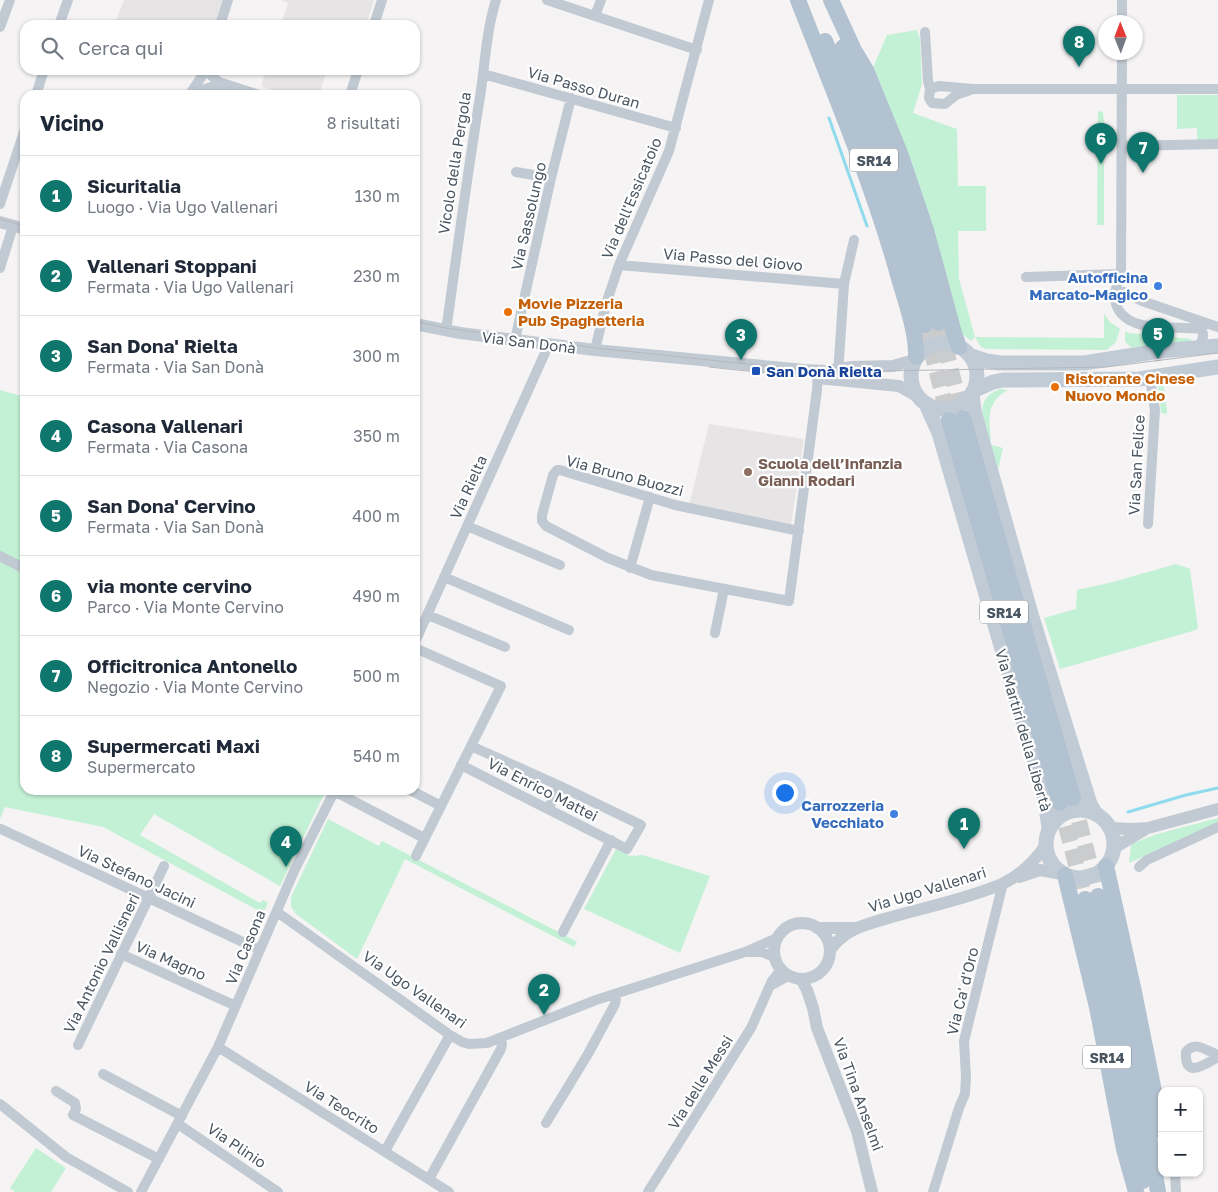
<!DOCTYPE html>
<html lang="it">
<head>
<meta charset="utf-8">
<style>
	:root { --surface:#fff; --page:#f6f6f7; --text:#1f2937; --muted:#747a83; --line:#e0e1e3; --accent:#0f766e }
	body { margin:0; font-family:"Golos Text",sans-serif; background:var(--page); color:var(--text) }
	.controls { position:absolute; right:15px; bottom:15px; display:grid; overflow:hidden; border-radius:10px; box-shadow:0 1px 4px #0004 }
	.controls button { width:45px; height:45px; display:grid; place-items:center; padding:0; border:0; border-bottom:1px solid var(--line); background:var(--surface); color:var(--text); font:25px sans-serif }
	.compass { position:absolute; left:1098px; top:15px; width:45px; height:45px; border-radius:50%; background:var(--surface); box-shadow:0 1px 4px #0004; rotate:359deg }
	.you { position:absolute; left:784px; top:792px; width:18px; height:18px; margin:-12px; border:4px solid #fff; border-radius:50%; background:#1a73e8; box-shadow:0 0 0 8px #1a73e833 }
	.badge { display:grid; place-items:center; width:32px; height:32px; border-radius:50%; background:var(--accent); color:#fff; font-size:16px; font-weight:700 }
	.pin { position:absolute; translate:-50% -41px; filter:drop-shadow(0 1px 2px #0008) }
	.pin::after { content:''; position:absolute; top:26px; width:18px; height:15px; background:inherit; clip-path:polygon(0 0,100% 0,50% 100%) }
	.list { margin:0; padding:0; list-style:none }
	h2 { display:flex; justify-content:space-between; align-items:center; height:65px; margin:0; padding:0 20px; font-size:21px }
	h2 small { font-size:16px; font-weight:400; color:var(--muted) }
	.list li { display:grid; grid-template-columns:32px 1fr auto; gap:15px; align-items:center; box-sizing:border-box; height:80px; padding:0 20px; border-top:1px solid var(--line) }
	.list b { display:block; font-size:19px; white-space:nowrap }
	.list p { margin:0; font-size:16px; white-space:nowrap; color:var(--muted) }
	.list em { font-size:16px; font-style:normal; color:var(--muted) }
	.icon { flex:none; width:28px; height:28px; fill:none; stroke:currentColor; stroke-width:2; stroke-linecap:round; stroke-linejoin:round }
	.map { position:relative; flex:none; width:1218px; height:1192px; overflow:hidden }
	.search { position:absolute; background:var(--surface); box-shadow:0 1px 4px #0004; left:20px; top:20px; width:400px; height:55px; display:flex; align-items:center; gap:12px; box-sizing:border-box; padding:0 18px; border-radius:15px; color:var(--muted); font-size:19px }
	.panel { position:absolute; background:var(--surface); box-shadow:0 1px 4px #0004; left:20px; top:90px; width:400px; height:705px; border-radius:15px }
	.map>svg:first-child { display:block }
	.education { fill:#e6e4e5 }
	.green { fill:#c3f1d5 }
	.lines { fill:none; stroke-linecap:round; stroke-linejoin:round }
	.stream { stroke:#90daee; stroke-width:3 }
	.primary-tunnel { stroke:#caccce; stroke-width:16; stroke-dasharray:16 8; stroke-linecap:butt }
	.minor { stroke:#c1cad2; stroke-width:10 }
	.tertiary { stroke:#c1cad2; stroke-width:12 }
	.secondary { stroke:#c1cbd6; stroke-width:15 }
	.primary { stroke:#b3c2d1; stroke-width:16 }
	.tram { stroke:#b5b8bd; stroke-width:1 }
	.shop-dot { fill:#3f7fe0; stroke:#fff; stroke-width:2 }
	.food-dot { fill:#e8710a; stroke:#fff; stroke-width:2 }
	.transit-dot { fill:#1a4fb4; stroke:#fff; stroke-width:2 }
	.education-dot { fill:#8d6e63; stroke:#fff; stroke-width:2 }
	.labels { text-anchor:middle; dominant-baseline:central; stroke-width:4.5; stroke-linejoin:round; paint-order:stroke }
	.shield { fill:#fff; stroke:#808990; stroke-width:1 }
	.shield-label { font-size:14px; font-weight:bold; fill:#4a5661 }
	.street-label { font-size:15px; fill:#4a5661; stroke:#fff }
	.shop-label { font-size:15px; font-weight:bold; fill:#366cbe; stroke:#fff; text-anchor:end }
	.food-label { font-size:15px; font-weight:bold; fill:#c56008; stroke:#fff; text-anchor:start }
	.transit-label { font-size:15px; font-weight:bold; fill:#164399; stroke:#fff; text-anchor:start }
	.education-label { font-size:15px; font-weight:bold; fill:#785e54; stroke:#fff; text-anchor:start }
</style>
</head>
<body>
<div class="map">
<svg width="1218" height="1192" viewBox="0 0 1218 1192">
	<rect width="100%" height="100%" fill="#f5f3f3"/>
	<path class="education" d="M124 0H223L215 25H114Z
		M280 0H374L366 25H281L288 3Z
		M266 70H327L319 95H287L261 86Z
		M709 424 804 439 791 525 689 505Z"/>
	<path class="green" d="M917 30 920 39 922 84 913 113 957 129 958 186H986V231H958L959 279 975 337 1104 338V314L1110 322 1120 329 1116 342 1107 350 986 349 981 347 975 337 971 341 960 332 872 70 887 35Z
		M1177 95H1218V139L1197 140V128L1177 129Z
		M1098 111 1103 112 1104 123V225H1097Z
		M1125 332 1129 333 1192 339 1189 342 1132 348 1125 342Z
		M1163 382 1167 410V414L1161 413 1158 385V383Z
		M1001 389 1008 390C984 403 990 421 991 445L1003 448 998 470 982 413C982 400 989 392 1001 389Z
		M0 390 25 397V790H326L280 886 154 814 140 835 260 903 263 900 268 903 263 913 103 827 5 807 0 819Z
		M1176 564 1190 569 1198 628 1196 630 1060 669 1044 618 1076 609 1077 590 1113 582Z
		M1218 818V825L1206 828 1129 863 1131 844 1157 834Z
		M328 819 379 846 382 841 570 938 577 942 574 947 405 859 357 959 296 914 291 907V897Z
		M616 849 630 856 643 855 710 876 680 953 584 909Z
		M36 1148 66 1168 51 1192H15L10 1188Z"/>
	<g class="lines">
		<path class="stream" d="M829 118 867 226
			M1128 812 1186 795 1218 788"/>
		<path class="primary-tunnel" d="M939 323 963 418
			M925 325 949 420
			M1073 798 1098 896
			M1060 803 1085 899"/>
		<path class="minor" d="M547 0 697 50
			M1122 0V22
			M595 16 601 0
			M59 25 68 0
			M220 25 228 0
			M374 25 382 0
			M0 27 10 0
			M925 32 928 81 930 89
			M1122 52 1121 274C1119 280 1116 287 1115 293 1114 297 1115 301 1116 304 1126 335 1175 325 1201 329 1205 335 1202 342 1198 347
			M206 71 219 82 259 95
			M483 74 676 128
			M973 89 956 95 945 104 932 103 929 98 930 89 939 86 973 89H1218
			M190 94 206 70
			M36 95 44 70
			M189 95 211 87 225 86
			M350 95 358 70
			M1122 146 1218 144
			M516 172 551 178
			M0 204 25 129
			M619 265 844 284
			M0 268 13 226
			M1026 277 1121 274
			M1114 294 1124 292 1142 301 1218 327
			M446 331C457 253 467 175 480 97 485 65 486 32 496 0
			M515 340 551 178 571 98
			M595 350 606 304 619 265 669 151 709 0
			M838 375 844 284 854 240
			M1148 524 1155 410 1150 378
			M467 526 560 565
			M799 531 675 505 560 470H557L553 475 542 515V521L546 526 608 558 651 575 789 601 817 390 818 371
			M0 556 25 569
			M630 568 650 497
			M444 577 569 630
			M428 615 505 647
			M715 633 724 589
			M415 642 549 344
			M415 648 501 686 416 856
			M471 746 560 786 548 809
			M461 765 627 849 641 825 560 786
			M410 790 441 806
			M334 791 424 838
			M1 829 260 950
			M1139 867 1147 860 1218 827
			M277 912 450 1035 462 1042 469 1044 487 1043 596 1000 745 952 777 938
			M563 932 611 840
			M748 952H762L774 957
			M121 954 236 1006
			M772 985 788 976
			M78 1045 164 866
			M218 1047 449 1192
			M1218 1055C1206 1051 1196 1040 1186 1052 1184 1080 1206 1064 1218 1057
			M103 1074 182 1116
			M56 1091 75 1103 76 1109 73 1115 159 1159
			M0 1104 66 1157 128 1192
			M546 1123 588 1054 615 1004 617 993
			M178 1124 278 1192
			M385 1151 450 1035
			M1175 1173 1176 1192
			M429 1179 501 1049 502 1044 501 1038
			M141 1192 218 1047 294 871 335 790
			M648 1192 751 1028 772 981 781 970
			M933 1192 959 1108 965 1094 966 1077 964 1041 1003 883"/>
		<path class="tertiary" d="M0 222 25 229
			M415 324 460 333 595 350 805 370 826 371 852 367 893 366 914 360
			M818 378 899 386 917 396
			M1110 828 1132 829 1148 828 1218 809
			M1114 848 1144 830
			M1019 877 1040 870 1062 874
			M774 951a28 28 0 1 1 56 0a28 28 0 1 1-56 0Z
			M817 928H855
			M830 950C845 929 864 925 888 918 926 907 967 899 1002 884 1019 876 1035 861 1045 846
			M801 979 807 990 813 1008 817 1028 857 1131 872 1192"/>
		<path class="secondary" d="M911 376a33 33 0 1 1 66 0a33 33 0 1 1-66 0Z
			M969 355 987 361 1000 363H1084L1160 351 1218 346
			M973 391 993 382 1003 380 1139 379 1218 367
			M972 394 974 411 1031 614 1090 804 1096 814
			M926 404 939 433 1044 793 1049 828
			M1046 844a34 34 0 1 1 68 0a34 34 0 1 1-68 0Z"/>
		<path class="primary" d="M798 0C833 91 872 181 898 275 905 300 917 332 916 357
			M831 0 854 50 866 70 900 153 926 230 954 333 959 347
			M825 41C851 102 877 163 897 226 908 259 916 292 925 325
			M843 47C868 104 891 162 910 221 921 254 930 289 939 323
			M963 418 1073 798
			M949 420 1060 803
			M1106 866 1134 992 1162 1131
			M1065 875 1097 1007 1124 1149 1136 1192
			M1098 896 1140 1083 1158 1192
			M1085 899 1122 1066 1143 1181"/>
		<path class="tram" d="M0 219 25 226
			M415 321 446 328 596 348 823 372 1106 367 1218 353
			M709 367 804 377 824 378"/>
	</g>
	<g class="shop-dot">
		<circle cx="1158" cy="286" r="5"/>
		<circle cx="894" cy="814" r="5"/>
	</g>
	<g class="food-dot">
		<circle cx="508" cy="312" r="5"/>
		<circle cx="1055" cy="387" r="5"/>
	</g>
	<rect class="transit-dot" x="751" y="366" width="10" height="10" rx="2.5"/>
	<circle class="education-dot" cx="748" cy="472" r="5"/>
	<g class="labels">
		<g class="shield">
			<rect x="850" y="148.5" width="48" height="23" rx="4"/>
			<rect x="980" y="600.5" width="48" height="23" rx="4"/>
			<rect x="1083" y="1045.5" width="48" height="23" rx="4"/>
		</g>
		<g class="shield-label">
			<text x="874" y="160">SR14</text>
			<text x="1004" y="612">SR14</text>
			<text x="1107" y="1057">SR14</text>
		</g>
		<g class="street-label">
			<text transform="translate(584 87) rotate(16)">Via Passo Duran</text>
			<text transform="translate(454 163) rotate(-81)">Vicolo della Pergola</text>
			<text transform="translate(631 198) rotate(-67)">Via dell'Essicatoio</text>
			<text transform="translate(528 216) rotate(-77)">Via Sassolungo</text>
			<text transform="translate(733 259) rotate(5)">Via Passo del Giovo</text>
			<text transform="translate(529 342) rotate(7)">Via San Donà</text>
			<text transform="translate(1136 465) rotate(-87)">Via San Felice</text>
			<text transform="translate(625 475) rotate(15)">Via Bruno Buozzi</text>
			<text transform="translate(468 487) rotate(-66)">Via Rielta</text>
			<text transform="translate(1024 730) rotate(74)">Via Martiri della Libertà</text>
			<text transform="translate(543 789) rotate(27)">Via Enrico Mattei</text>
			<text transform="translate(137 876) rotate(25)">Via Stefano Jacini</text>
			<text transform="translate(927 889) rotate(-17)">Via Ugo Vallenari</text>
			<text transform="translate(245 947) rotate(-67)">Via Casona</text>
			<text transform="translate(171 960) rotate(24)">Via Magno</text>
			<text transform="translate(101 963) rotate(-64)">Via Antonio Vallisneri</text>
			<text transform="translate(415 989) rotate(35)">Via Ugo Vallenari</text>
			<text transform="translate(962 991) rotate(-76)">Via Ca' d'Oro</text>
			<text transform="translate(700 1082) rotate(-58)">Via delle Messi</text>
			<text transform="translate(859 1094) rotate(70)">Via Tina Anselmi</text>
			<text transform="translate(342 1107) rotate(32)">Via Teocrito</text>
			<text transform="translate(237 1145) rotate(34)">Via Plinio</text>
		</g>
		<g class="shop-label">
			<text x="1148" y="277">Autofficina<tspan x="1148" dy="17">Marcato-Magico</tspan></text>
			<text x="884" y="805">Carrozzeria<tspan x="884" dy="17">Vecchiato</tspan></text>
		</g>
		<g class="food-label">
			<text x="518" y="303">Movie Pizzeria<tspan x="518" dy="17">Pub Spaghetteria</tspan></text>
			<text x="1065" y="378">Ristorante Cinese<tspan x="1065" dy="17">Nuovo Mondo</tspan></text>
		</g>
		<g class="transit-label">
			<text x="766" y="371">San Donà Rielta</text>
		</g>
		<g class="education-label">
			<text x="758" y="463">Scuola dell’Infanzia<tspan x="758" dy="17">Gianni Rodari</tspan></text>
		</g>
	</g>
</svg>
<div class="controls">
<button>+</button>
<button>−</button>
</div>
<svg class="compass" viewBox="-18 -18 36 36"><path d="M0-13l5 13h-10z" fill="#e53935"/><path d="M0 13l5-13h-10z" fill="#747a83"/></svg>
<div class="you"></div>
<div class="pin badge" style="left:964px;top:849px">1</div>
<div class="pin badge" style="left:544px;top:1015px">2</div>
<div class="pin badge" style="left:741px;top:360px">3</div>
<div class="pin badge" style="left:286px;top:867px">4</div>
<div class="pin badge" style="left:1158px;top:359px">5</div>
<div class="pin badge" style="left:1101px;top:164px">6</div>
<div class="pin badge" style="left:1143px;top:173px">7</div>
<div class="pin badge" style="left:1079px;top:67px">8</div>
<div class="search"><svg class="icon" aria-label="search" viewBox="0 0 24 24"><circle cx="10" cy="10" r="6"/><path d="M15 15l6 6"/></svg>Cerca qui</div>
<section class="panel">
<h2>Vicino<small>8 risultati</small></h2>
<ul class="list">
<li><span class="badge">1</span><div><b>Sicuritalia</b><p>Luogo · Via Ugo Vallenari</p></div><em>130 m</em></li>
<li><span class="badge">2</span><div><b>Vallenari Stoppani</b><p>Fermata · Via Ugo Vallenari</p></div><em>230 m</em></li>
<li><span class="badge">3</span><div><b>San Dona' Rielta</b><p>Fermata · Via San Donà</p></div><em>300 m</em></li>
<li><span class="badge">4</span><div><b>Casona Vallenari</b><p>Fermata · Via Casona</p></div><em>350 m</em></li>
<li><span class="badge">5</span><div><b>San Dona' Cervino</b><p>Fermata · Via San Donà</p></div><em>400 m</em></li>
<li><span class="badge">6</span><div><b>via monte cervino</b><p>Parco · Via Monte Cervino</p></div><em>490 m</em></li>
<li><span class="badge">7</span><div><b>Officitronica Antonello</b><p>Negozio · Via Monte Cervino</p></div><em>500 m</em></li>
<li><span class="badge">8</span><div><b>Supermercati Maxi</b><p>Supermercato</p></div><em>540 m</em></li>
</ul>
</section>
</div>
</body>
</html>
